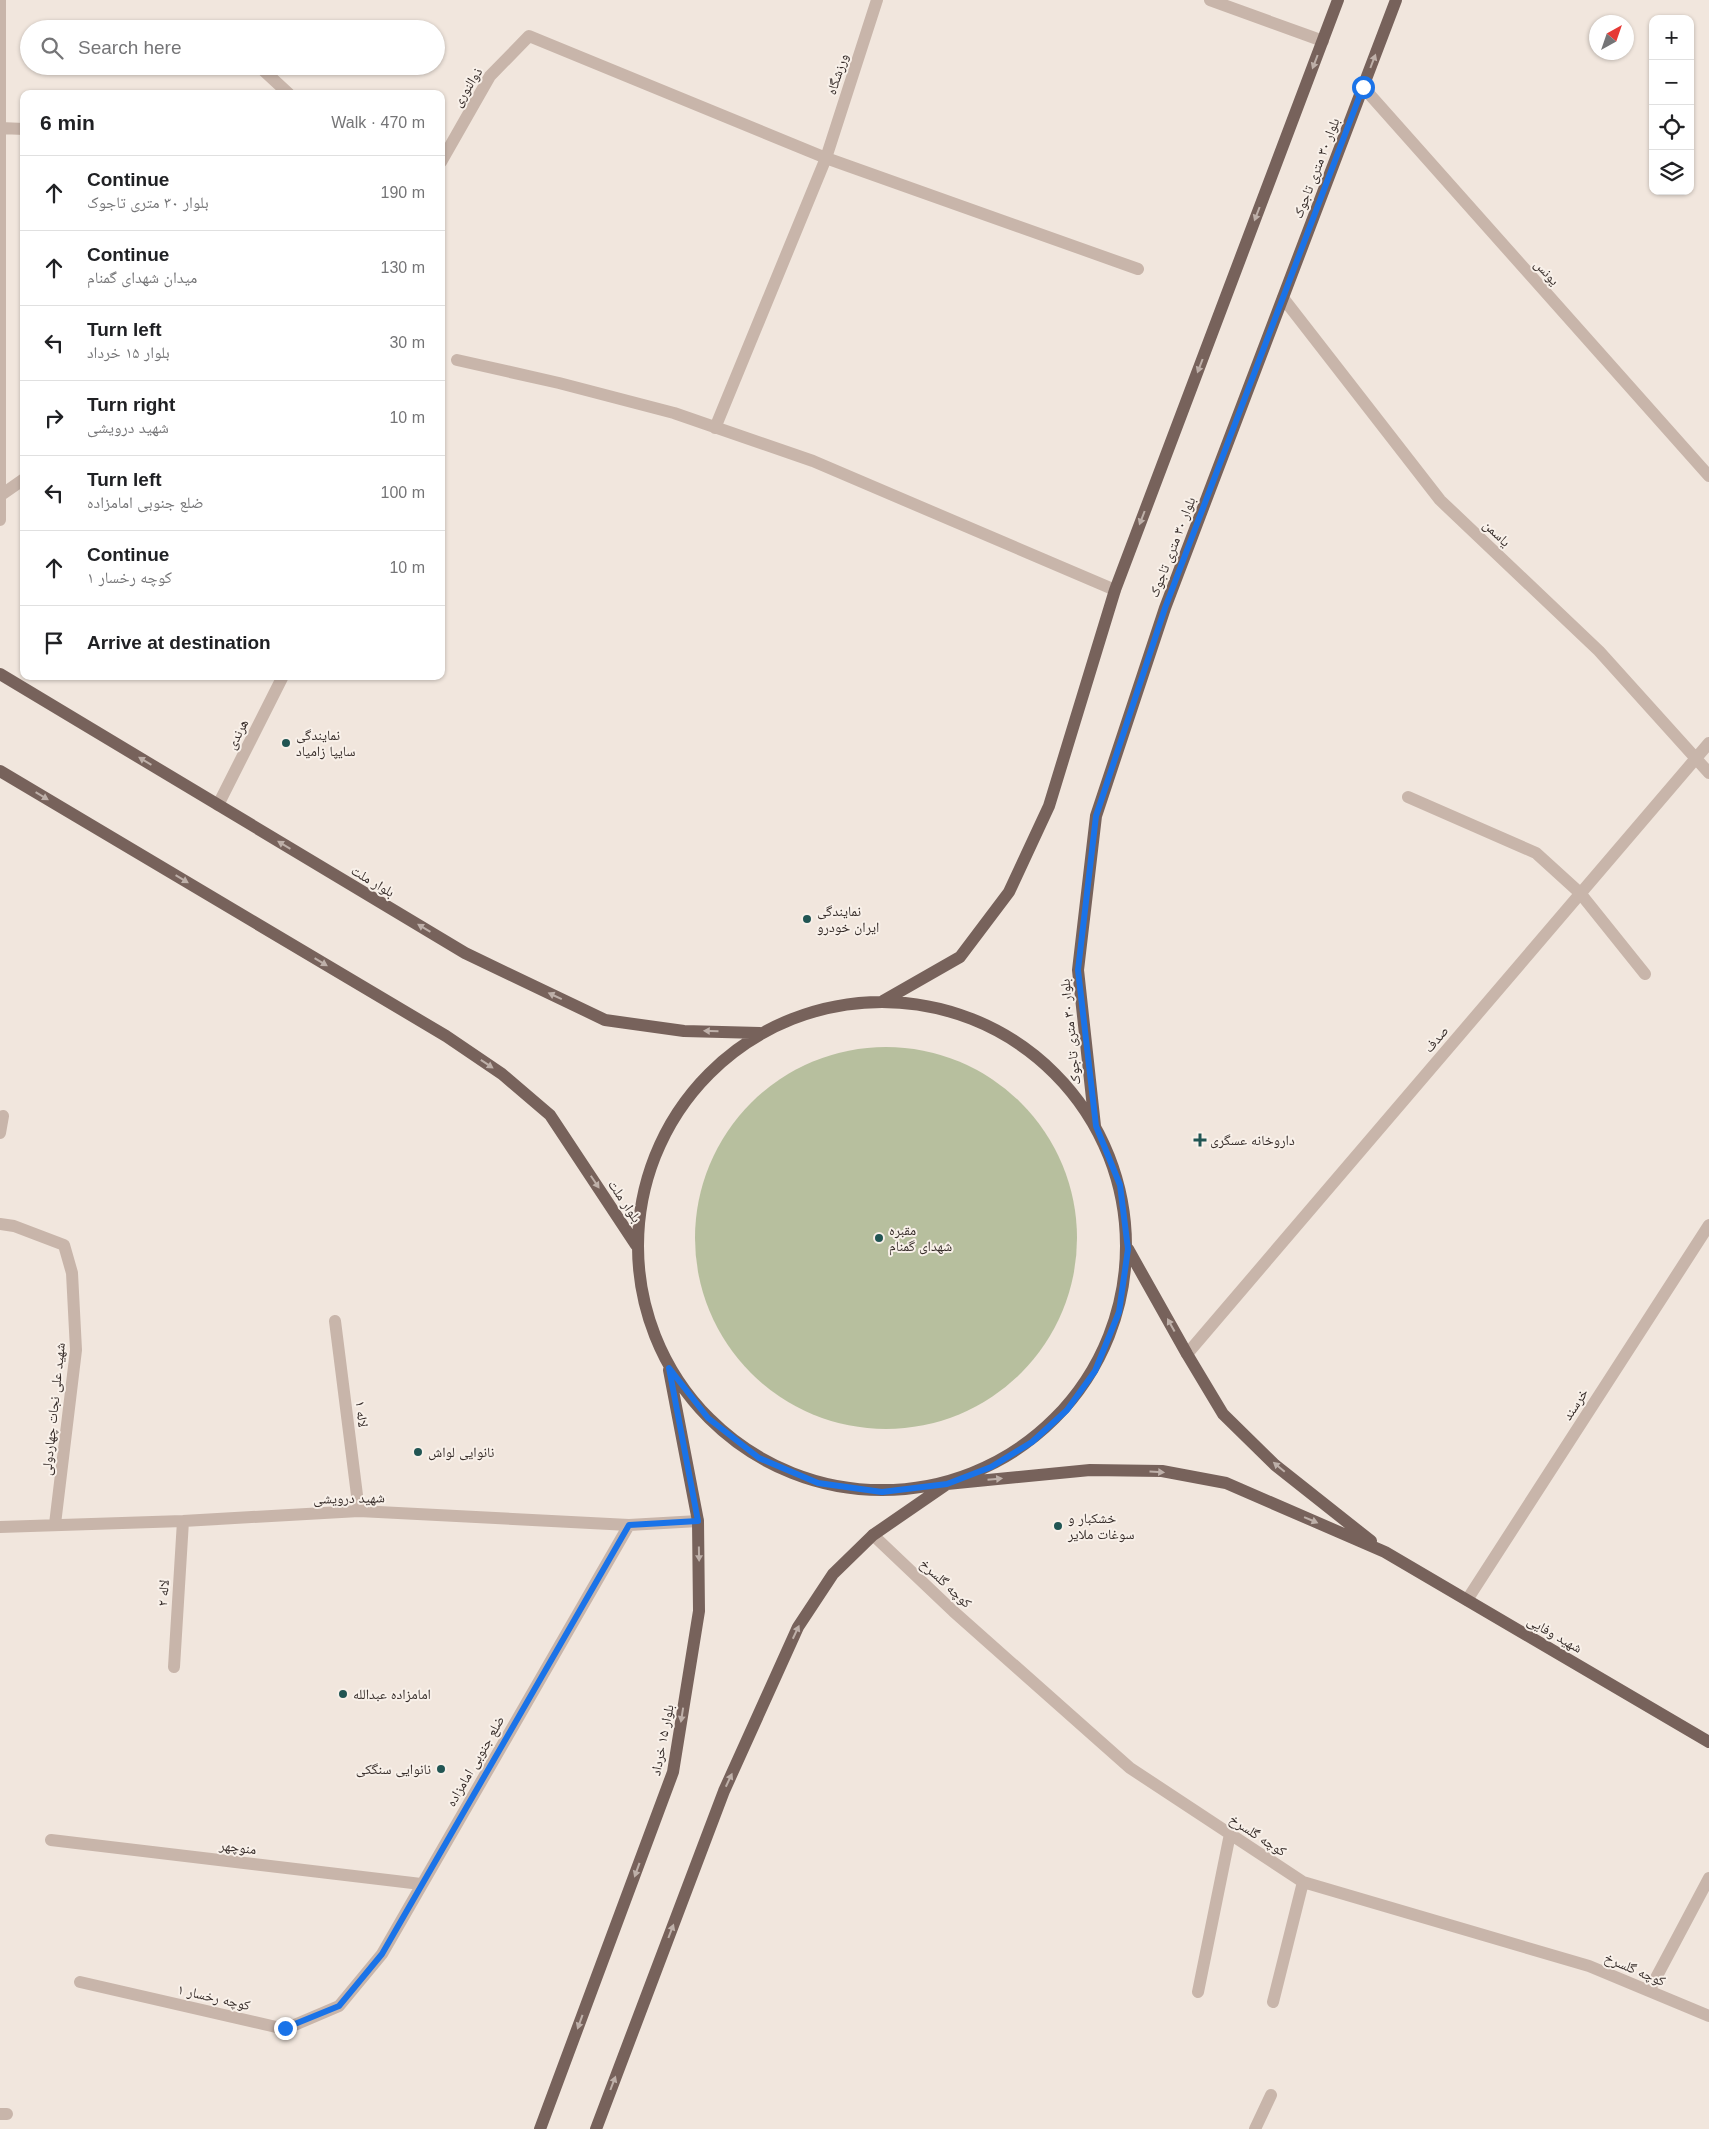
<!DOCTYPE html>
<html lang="en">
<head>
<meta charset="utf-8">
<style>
	:root { --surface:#fff; --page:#f6f6f6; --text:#202124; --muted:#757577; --line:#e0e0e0 }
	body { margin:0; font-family:Arial,"Noto Naskh Arabic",sans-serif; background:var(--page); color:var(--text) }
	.controls { position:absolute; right:15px; top:15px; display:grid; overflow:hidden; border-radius:10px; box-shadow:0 1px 4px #0004 }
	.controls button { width:45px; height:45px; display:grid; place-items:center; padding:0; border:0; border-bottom:1px solid var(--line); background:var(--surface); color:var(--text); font:25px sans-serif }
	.compass { position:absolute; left:1589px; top:15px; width:45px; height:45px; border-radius:50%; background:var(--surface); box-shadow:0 1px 4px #0004; rotate:40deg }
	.stop { position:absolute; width:15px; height:15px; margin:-11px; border:4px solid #1a73e8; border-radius:50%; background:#fff }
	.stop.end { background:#1a73e8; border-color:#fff; box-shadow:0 1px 5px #0008 }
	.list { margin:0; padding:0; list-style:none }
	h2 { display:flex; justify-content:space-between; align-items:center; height:65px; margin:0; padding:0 20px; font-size:21px }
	h2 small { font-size:16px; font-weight:400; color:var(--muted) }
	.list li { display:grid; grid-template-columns:32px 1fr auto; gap:15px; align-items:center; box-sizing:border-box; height:75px; padding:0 20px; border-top:1px solid var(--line) }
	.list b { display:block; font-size:19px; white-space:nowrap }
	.list p { margin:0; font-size:16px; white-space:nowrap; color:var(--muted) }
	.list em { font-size:16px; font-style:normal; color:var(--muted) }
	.icon { flex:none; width:28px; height:28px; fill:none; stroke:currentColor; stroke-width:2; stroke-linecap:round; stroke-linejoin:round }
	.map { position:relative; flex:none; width:1709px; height:2129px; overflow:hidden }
	.search { position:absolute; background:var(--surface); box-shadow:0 1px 4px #0004; left:20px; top:20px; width:425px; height:55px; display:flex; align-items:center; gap:12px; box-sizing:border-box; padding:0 18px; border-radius:28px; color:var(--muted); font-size:19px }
	.panel { position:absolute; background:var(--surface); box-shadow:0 1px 4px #0004; left:20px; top:90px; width:425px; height:590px; border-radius:10px }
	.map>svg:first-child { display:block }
	.green { fill:#b7bf9e }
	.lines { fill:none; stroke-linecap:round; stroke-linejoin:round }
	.minor { stroke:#c8b5aa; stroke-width:12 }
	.major { stroke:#77625b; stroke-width:12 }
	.oneway { fill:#beb0a9 }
	.route { stroke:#1a73e8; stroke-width:6 }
	.poi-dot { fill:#215553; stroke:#f8f0e9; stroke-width:2 }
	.labels { text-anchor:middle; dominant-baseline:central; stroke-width:4; stroke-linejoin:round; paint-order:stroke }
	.street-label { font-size:14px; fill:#362c29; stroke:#f8f0e9 }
	.poi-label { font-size:14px; fill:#362c29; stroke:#f8f0e9; text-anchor:start }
</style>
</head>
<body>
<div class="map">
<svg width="1709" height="2129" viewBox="0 0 1709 2129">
	<rect width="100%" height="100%" fill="#f1e6dd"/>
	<path class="green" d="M695 1238a191 191 0 1 1 382 0a191 191 0 1 1-382 0Z"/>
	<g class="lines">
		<path class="minor" d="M1210 0 1323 41
			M262 69 289 94
			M1363 87 1709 476
			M0 128 24 129
			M441 162 490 76 529 36 826 158 1138 269
			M1283 298 1440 500 1599 651 1709 773
			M457 360 559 383 674 413 813 461 1115 590
			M715 428 826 158 877 0
			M1 495 24 479
			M0 520V0
			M1408 797 1536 853 1580 893 1645 974
			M218 805 283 676
			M0 1133 3 1116
			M0 1224 14 1226 64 1245 72 1273 76 1350 55 1524
			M335 1321 359 1511
			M1187 1354 1709 743
			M0 1527 183 1521 359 1511 629 1525 698 1521
			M873 1535 953 1611 1130 1768 1303 1882 1589 1966 1709 2016
			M1467 1600 1709 1225
			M174 1667 183 1521
			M51 1840 421 1884
			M80 1982 285 2029 339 2006 382 1954 629 1525
			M1649 1991 1709 1878
			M1198 1992 1230 1834
			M1273 2002 1303 1882
			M0 2114H7
			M1255 2129 1271 2095"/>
		<path class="major" d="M0 674 465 953 605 1020 684 1031 760 1033
			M0 771 446 1036 502 1074 550 1115 636 1245
			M883 1001 960 957 1009 892 1049 806 1115 590 1338 0
			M638 1246a244 244 0 1 1 488 0a244 244 0 1 1-488 0Z
			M1095 1126 1078 970 1096 816 1165 608 1396 0
			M1128 1249 1187 1354 1223 1414 1275 1465 1371 1541
			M540 2129 673 1772 699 1611 698 1521 669 1370
			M596 2129 724 1791 798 1627 833 1574 873 1535 947 1484 1090 1470 1162 1471 1226 1483 1385 1552 1709 1742"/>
	</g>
	<defs><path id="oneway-solid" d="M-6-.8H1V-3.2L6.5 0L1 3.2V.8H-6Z" transform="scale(1.25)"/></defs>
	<g class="oneway">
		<use href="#oneway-solid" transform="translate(1373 61) rotate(-69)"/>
		<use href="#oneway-solid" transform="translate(1315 62) rotate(111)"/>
		<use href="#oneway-solid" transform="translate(1257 214) rotate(111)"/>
		<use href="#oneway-solid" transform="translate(1200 366) rotate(111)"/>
		<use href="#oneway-solid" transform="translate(1142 518) rotate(111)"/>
		<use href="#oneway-solid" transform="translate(145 761) rotate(-149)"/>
		<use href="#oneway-solid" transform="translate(42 796) rotate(31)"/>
		<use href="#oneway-solid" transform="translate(284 845) rotate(-149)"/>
		<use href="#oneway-solid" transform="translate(182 879) rotate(31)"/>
		<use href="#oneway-solid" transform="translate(424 928) rotate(-149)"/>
		<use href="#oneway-solid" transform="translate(321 962) rotate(31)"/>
		<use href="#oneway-solid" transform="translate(555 996) rotate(-155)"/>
		<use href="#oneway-solid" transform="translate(711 1031) rotate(-179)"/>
		<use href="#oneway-solid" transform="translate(487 1064) rotate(34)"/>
		<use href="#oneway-solid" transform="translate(595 1182) rotate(56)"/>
		<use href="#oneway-solid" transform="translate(1171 1325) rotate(-119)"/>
		<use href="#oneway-solid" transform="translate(1279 1467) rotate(-140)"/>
		<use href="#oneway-solid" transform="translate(1157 1472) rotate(3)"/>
		<use href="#oneway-solid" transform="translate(995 1479) rotate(-5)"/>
		<use href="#oneway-solid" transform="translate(1311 1520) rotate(23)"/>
		<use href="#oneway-solid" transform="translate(699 1554) rotate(89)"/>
		<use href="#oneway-solid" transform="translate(796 1632) rotate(-65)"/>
		<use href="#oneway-solid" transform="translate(682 1715) rotate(99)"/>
		<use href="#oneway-solid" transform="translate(729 1780) rotate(-65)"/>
		<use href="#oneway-solid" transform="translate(637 1870) rotate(110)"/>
		<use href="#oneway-solid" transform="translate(671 1931) rotate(-69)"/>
		<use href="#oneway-solid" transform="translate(580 2022) rotate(110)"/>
		<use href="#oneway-solid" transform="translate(613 2083) rotate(-69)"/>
	</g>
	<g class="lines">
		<path class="route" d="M285 2028 339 2006 382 1954 629 1525 698 1521 669 1368 708 1418 759 1458 818 1483 882 1492 947 1484 991 1467 1032 1442 1067 1410 1095 1371 1119 1312 1128 1249 1120 1185 1096 1126 1078 970 1096 816 1165 608 1363 87"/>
	</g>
	<g class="poi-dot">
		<circle cx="286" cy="743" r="5"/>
		<circle cx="807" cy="919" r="5"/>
		<path d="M1197.5 1132.5h5v5h5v5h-5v5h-5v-5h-5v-5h5z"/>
		<circle cx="879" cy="1238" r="5"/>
		<circle cx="418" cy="1452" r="5"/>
		<circle cx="1058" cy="1526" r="5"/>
		<circle cx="343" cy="1694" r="5"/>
		<circle cx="441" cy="1769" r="5"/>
	</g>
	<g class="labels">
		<g class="street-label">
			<text transform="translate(837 74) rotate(-72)">ورزشگاه</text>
			<text transform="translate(467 87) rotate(-58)">ذوالنوری</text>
			<text transform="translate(1316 168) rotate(-69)">بلوار ۳۰ متری تاجوک</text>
			<text transform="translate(1547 272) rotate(48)">یونس</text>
			<text transform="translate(1497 533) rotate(44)">یاسمن</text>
			<text transform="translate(1172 547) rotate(-69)">بلوار ۳۰ متری تاجوک</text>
			<text transform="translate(237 734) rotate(-63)">هرندی</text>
			<text transform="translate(373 881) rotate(31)">بلوار ملت</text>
			<text transform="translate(1070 1032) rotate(-96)">بلوار ۳۰ متری تاجوک</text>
			<text transform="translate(1436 1039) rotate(-50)">صدف</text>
			<text transform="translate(625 1201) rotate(56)">بلوار ملت</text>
			<text transform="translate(1575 1404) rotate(-57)">خرسند</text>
			<text transform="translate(53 1409) rotate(-84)">شهید علی نجات چهاردولی</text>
			<text transform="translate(362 1414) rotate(83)">لاله ۱</text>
			<text transform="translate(349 1498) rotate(-1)">شهید درویشی</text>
			<text transform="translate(946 1583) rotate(43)">کوچه گلسرخ</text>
			<text transform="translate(163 1593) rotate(-86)">لاله ۲</text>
			<text transform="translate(1555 1634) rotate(30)">شهید وفایی</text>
			<text transform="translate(662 1740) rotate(-79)">بلوار ۱۵ خرداد</text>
			<text transform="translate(475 1761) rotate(-60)">ضلع جنوبی امامزاده</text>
			<text transform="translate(1258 1835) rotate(33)">کوچه گلسرخ</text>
			<text transform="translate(238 1847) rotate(7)">منوچهر</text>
			<text transform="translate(1635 1969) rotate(23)">کوچه گلسرخ</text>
			<text transform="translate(214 1997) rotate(13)">کوچه رخسار ۱</text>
		</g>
		<g class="poi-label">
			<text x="296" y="735">نمایندگی<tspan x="296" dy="16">سایپا زامیاد</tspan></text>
			<text x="817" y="911">نمایندگی<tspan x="817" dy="16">ایران خودرو</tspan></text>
			<text x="1210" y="1140">داروخانه عسگری</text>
			<text x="889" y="1230">مقبره<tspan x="889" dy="16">شهدای گمنام</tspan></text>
			<text x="428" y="1452">نانوایی لواش</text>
			<text x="1068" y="1518">خشکبار و<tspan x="1068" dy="16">سوغات ملایر</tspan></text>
			<text x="353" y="1694">امامزاده عبدالله</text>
			<text x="431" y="1769" text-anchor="end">نانوایی سنگکی</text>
		</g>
	</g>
</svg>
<div class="controls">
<button>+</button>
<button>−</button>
<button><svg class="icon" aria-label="locate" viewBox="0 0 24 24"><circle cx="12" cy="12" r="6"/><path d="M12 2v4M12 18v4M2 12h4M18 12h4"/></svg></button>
<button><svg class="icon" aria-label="layers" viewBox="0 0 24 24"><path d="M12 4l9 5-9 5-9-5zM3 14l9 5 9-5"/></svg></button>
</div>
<svg class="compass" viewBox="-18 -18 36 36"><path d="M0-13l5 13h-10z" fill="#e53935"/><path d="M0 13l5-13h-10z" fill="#757577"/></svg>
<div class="stop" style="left:1363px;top:87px"></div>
<div class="stop end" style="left:285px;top:2028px"></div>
<div class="search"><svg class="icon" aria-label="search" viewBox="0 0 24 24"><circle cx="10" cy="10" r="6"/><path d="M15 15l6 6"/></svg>Search here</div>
<section class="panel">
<h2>6 min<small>Walk · 470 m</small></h2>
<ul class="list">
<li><svg class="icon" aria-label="ahead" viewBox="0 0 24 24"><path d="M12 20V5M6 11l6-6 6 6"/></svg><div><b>Continue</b><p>بلوار ۳۰ متری تاجوک</p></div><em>190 m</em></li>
<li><svg class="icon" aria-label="ahead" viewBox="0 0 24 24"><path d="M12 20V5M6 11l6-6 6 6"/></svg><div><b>Continue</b><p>میدان شهدای گمنام</p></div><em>130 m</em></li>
<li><svg class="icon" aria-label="left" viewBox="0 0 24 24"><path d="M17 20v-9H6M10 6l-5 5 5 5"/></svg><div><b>Turn left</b><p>بلوار ۱۵ خرداد</p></div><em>30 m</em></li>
<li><svg class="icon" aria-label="right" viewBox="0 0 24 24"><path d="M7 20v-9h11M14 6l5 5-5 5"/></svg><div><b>Turn right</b><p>شهید درویشی</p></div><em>10 m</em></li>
<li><svg class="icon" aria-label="left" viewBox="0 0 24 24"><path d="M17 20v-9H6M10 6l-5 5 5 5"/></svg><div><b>Turn left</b><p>ضلع جنوبی امامزاده</p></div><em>100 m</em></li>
<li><svg class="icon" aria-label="ahead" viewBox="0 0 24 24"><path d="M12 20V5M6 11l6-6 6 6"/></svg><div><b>Continue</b><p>کوچه رخسار ۱</p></div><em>10 m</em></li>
<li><svg class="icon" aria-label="arrive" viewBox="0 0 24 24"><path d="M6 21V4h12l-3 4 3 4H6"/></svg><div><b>Arrive at destination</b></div></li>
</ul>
</section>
</div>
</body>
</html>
